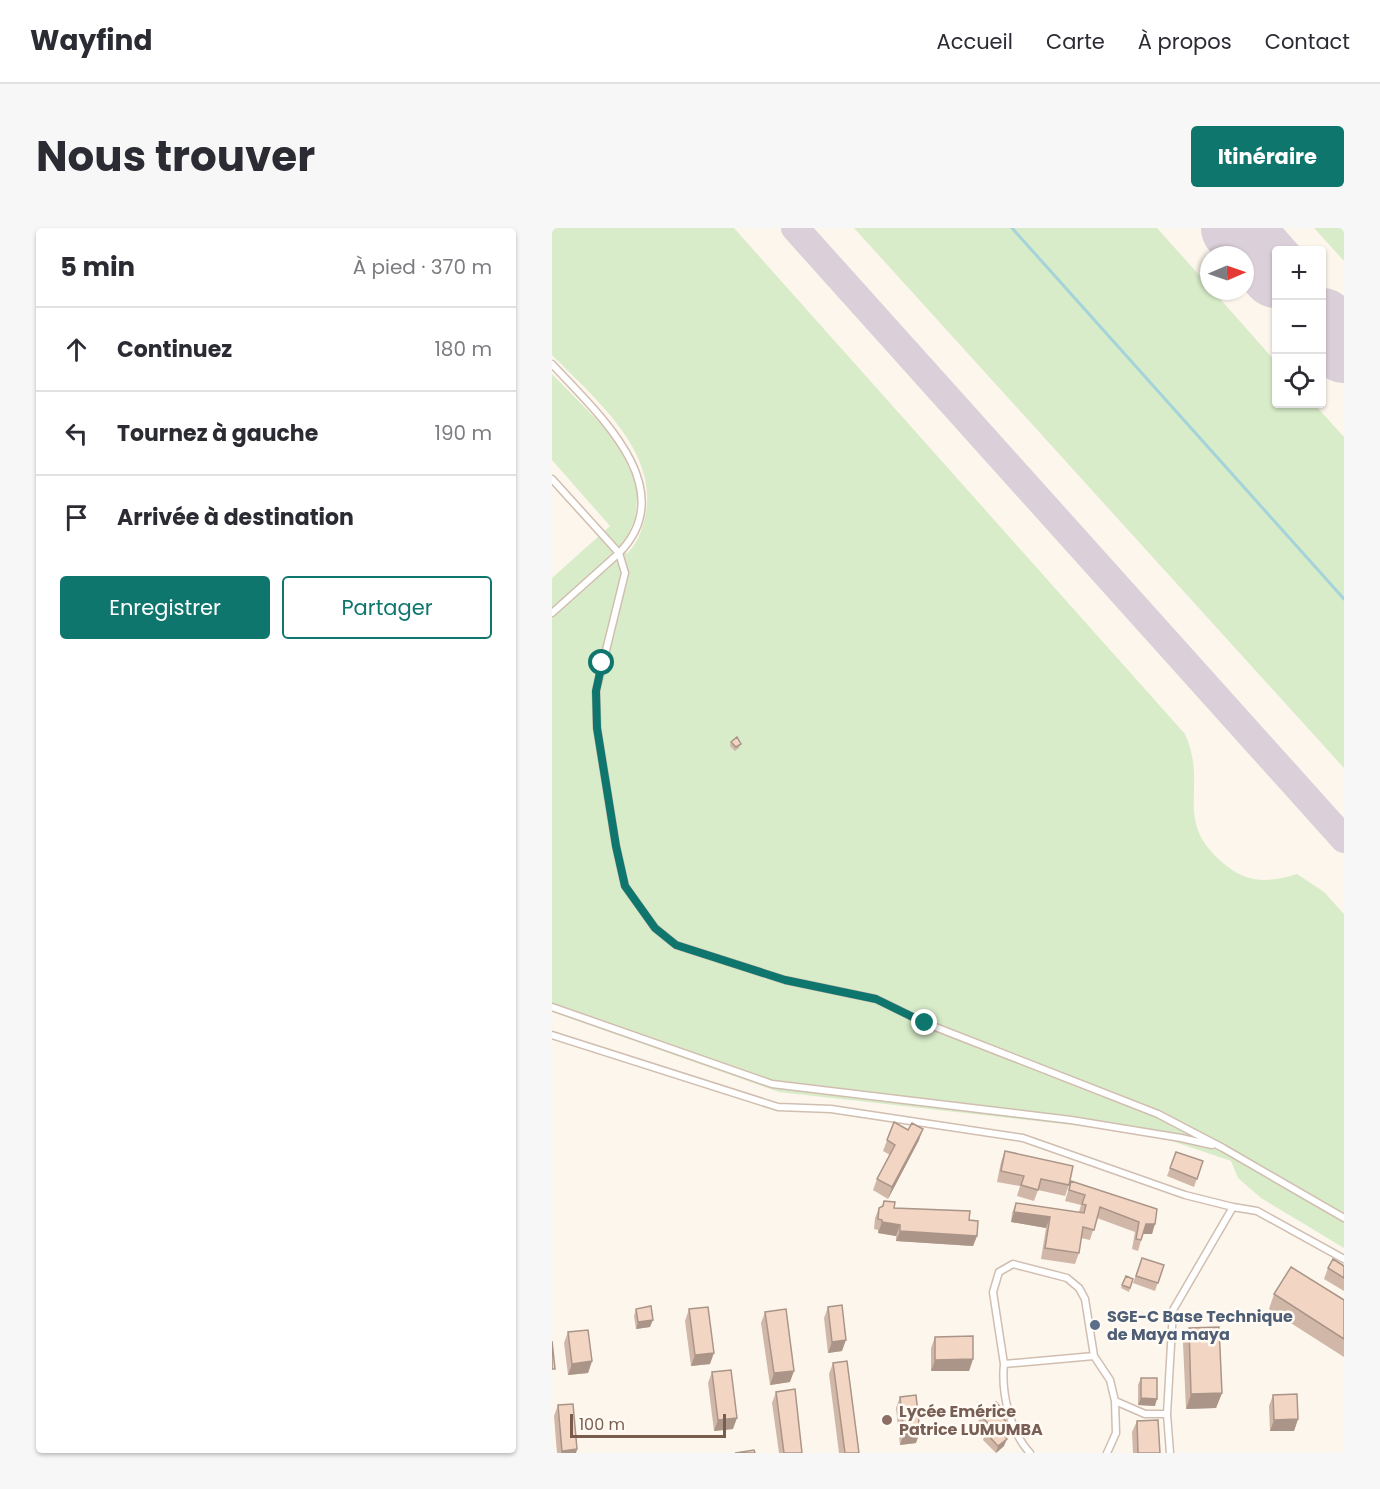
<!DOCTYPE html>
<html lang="fr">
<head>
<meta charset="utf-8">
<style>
	:root { --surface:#fff; --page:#f7f7f7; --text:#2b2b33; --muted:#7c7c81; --line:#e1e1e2; --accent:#0f766e }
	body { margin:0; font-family:Poppins,sans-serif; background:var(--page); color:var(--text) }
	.controls { position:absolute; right:18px; top:18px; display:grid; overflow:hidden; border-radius:6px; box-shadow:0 2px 4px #0004 }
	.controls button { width:54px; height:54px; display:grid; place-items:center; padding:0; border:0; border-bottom:2px solid var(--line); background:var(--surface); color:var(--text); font:30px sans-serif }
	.compass { position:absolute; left:648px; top:18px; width:54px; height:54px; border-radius:50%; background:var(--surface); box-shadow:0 2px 4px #0004; rotate:88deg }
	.scale { position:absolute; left:18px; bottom:15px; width:156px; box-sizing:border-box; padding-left:6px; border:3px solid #7a5c4d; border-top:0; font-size:16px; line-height:21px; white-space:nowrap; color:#7a5c4d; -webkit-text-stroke:4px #fffaf3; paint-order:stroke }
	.stop { position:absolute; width:18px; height:18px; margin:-14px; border:4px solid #0f766e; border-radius:50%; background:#fff }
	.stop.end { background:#0f766e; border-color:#fff; box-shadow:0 2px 6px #0008 }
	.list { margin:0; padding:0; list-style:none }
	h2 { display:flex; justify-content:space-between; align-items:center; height:78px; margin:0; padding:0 24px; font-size:26px }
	h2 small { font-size:20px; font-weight:400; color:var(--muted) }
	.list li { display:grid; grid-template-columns:39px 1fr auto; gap:18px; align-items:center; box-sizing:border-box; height:84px; padding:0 24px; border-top:2px solid var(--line) }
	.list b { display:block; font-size:22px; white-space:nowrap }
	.list em { font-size:20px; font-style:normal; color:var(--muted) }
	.actions { display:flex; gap:12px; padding:18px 24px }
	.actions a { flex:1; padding:14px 0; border:2px solid var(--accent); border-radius:6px; text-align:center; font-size:21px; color:var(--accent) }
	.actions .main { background:var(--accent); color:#fff }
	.icon { flex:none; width:33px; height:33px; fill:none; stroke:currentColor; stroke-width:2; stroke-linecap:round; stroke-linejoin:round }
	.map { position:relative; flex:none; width:792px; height:1225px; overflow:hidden; border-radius:6px }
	header { display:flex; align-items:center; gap:36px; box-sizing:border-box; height:84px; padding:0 30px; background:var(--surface); border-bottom:2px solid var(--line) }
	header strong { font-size:28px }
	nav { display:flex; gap:33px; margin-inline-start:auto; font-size:21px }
	.intro { display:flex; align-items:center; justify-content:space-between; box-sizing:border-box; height:144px; padding:0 36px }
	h1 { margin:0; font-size:42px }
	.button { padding:15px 27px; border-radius:6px; background:var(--accent); color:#fff; font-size:21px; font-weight:700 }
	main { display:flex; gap:36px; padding:0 36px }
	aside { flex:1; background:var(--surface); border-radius:6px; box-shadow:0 2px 4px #0004 }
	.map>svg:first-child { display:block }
	.green { fill:#d8ecc9 }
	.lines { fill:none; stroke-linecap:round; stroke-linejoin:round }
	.stream { stroke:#a5d3da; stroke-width:3 }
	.taxiway { stroke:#dbcfda; stroke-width:28 }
	.runway { stroke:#dbcfda; stroke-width:70 }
	.lane-casing { stroke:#d1beb0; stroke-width:9 }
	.lane { stroke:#fff; stroke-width:6 }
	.wall { fill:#d1b7a8 }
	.shaded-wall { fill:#aa9588 }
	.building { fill:#f3d5c3; stroke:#aa9588; stroke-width:1.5 }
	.route { stroke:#0f766e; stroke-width:8 }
	.service-dot { fill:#5c6f8a; stroke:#fffaf3; stroke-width:2 }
	.education-dot { fill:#8d6e63; stroke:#fffaf3; stroke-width:2 }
	.labels { text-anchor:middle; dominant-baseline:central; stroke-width:5; stroke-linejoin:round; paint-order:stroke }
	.service-label { font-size:16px; font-weight:bold; fill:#4e5e75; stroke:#fffaf3; text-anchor:start }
	.education-label { font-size:16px; font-weight:bold; fill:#785e54; stroke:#fffaf3; text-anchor:start }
</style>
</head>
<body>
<header>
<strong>Wayfind</strong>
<nav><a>Accueil</a><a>Carte</a><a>À propos</a><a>Contact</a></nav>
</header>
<div class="intro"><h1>Nous trouver</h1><a class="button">Itinéraire</a></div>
<main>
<aside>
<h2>5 min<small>À pied · 370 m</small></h2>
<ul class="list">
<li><svg class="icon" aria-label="ahead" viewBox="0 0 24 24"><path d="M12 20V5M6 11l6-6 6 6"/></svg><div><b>Continuez</b></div><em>180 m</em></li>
<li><svg class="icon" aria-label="left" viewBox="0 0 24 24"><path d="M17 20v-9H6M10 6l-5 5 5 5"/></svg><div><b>Tournez à gauche</b></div><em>190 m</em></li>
<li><svg class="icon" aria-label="arrive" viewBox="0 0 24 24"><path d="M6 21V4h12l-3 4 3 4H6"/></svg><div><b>Arrivée à destination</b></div></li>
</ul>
<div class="actions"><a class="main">Enregistrer</a><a>Partager</a></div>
</aside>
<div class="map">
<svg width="792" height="1225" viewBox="0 0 792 1225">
	<rect width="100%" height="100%" fill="#fdf6ec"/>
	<path class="green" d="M0 0H182L633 506C658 562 617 593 676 639 698 656 719 654 745 646L772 664 792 686V1020L709 970 686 950 679 933 599 906 227 864 0 784V350L58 298 0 232V146L51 198 69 223 86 259 83 291 71 318 75 326C86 314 89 305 93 289 108 223 42 170 0 127Z
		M302 0H605L657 58V63H661L724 134V176H762L792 209V540Z
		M762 0H792V33Z"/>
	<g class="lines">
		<path class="stream" d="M460 0 792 371"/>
		<path class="taxiway" d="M243 0 792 611"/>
		<path class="runway" d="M684 0 724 45
			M770 95 792 120"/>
		<g class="lane-casing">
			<path id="lane" d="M0 136C44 184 131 260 67 325L73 345 44 463 45 500 64 618 73 658 103 700 124 717 233 752 324 771 373 795 606 886 671 920 792 990
				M0 251 67 325 0 385
				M0 779 220 856 519 892 629 910 660 917
				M0 807 226 879 279 881 471 910 633 967 681 979 621 1082 615 1186 618 1225
				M681 979 705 983 792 1031
				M542 1128 452 1136 441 1064 447 1044 461 1036 515 1050 527 1060 533 1071 542 1128 558 1152 563 1173 593 1186H615
				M452 1136C449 1165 458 1203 478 1225
				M555 1225 564 1205 563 1173"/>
		</g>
		<use href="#lane" class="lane"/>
	</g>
	<path class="wall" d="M179 514 188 519 183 523 178 518Z
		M342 894 356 902 367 912 336 971 321 962 325 951 338 927 331 923Z
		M453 923 517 957 513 968 486 962 482 973 465 968 468 958 445 954 449 934Z
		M624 924 651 933 642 959 615 948Z
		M519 953 605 981 600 1006H591L586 1023 580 1021 583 1004 545 990 538 1012 529 1010 527 1025 523 1036 489 1031 494 1000 459 994 460 985 464 975 527 984 529 977 513 973Z
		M332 973 342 980 417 992 425 1008 421 1018 344 1013V1008L326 1005V1002L322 1001 323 990 327 980 330 979Z
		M590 1030 612 1037 603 1063 581 1055Z
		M792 1038V1063L772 1051 776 1040Z
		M574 1048 581 1051 577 1064 569 1060Z
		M722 1066 792 1072V1129L717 1081Z
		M276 1079 290 1123 276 1125 272 1090Z
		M84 1081 98 1099 84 1101 82 1088Z
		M137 1081 158 1136 139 1138 133 1093Z
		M213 1084 238 1154 218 1157 209 1095Z
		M637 1100 670 1165 664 1180 634 1181 631 1115Z
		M16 1104 40 1133 36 1145 16 1147 12 1115Z
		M383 1109 421 1131 417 1143H379V1120Z
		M281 1135 307 1225H287L277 1146Z
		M160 1144 181 1201 162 1203 156 1155Z
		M589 1150 603 1178 586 1177V1157Z
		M224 1164 250 1225H227L220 1175Z
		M721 1167 746 1191 742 1203H718L717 1178Z
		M348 1169 364 1215 348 1217 344 1180Z
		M6 1177 25 1221 24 1225H5L2 1188Z
		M429 1187H449L456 1196 454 1203 451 1206 452 1218 444 1225 431 1212 434 1204 426 1194Z
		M585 1193 608 1225H581L580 1204Z"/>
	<path class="shaded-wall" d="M371 901 367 912 336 971 340 959Z
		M462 984 498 989 494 1000 459 994Z
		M330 994 348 997 344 1008 326 1005Z
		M594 996H603L600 1006H591Z
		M348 1003 425 1008 421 1018 344 1013Z
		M101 1092 98 1099 84 1101 86 1094Z
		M294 1112 290 1123 276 1125 280 1114Z
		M162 1125 158 1136 139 1138 143 1127Z
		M421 1131 417 1143H379L383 1132Z
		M40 1133 36 1145 16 1147 20 1136Z
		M242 1143 238 1154 218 1157 222 1145Z
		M670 1165 664 1180 634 1181 639 1166Z
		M589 1170 605 1171 603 1178 586 1177Z
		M185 1190 181 1201 162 1203 166 1192Z
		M746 1191 742 1203H718L722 1192Z
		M456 1196 454 1203 446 1210 449 1202Z
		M368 1204 364 1215 348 1217 352 1206Z
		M455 1211 452 1218 444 1225 446 1218Z
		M25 1221 24 1225H9L10 1223Z"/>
	<path class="building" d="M185 509 189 516 184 519 179 514Z
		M342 894 356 902 360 895 371 901 340 959 325 951 343 917 335 912Z
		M453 923 521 938 517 957 489 951 486 962 469 957 472 948 449 943Z
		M624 924 651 933 645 951 618 940Z
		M519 953 605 981 603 996H594L589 1012 584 1011 587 994 548 979 542 1002 531 999 527 1025 493 1020 498 989 462 984 464 975 532 985 534 977 530 976 533 967 517 962Z
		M332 973 343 974 342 980 418 983 417 992 426 993 425 1008 348 1003V997L330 994V992L326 991 327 980 331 978Z
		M590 1030 612 1037 606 1055 584 1048Z
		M781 1031 792 1038V1050L776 1040Z
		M739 1039 792 1072V1111L722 1066Z
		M574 1048 581 1051 578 1060 570 1057Z
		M290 1077 294 1112 280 1114 276 1079Z
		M99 1078 101 1092 86 1094 84 1081Z
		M156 1079 162 1125 143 1127 137 1081Z
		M234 1081 242 1143 222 1145 213 1084Z
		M667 1099 670 1165 639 1166 637 1100Z
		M36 1102 40 1133 20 1136 16 1104Z
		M421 1108V1131L383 1132V1109Z
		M0 1113 3 1141H0Z
		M295 1133 307 1225H293L281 1135Z
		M179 1142 185 1190 166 1192 160 1144Z
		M589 1150H605V1171L589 1170Z
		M243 1161 250 1225H232L224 1164Z
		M745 1166 746 1191 722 1192 721 1167Z
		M364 1167 368 1204 352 1206 348 1169Z
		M444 1174 451 1182 448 1186 456 1196 449 1202 455 1211 446 1218 434 1205 438 1198 429 1187Z
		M21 1176 25 1221 10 1223 6 1177Z
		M606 1192 608 1225H586L585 1193Z
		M202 1222 203 1225H183Z"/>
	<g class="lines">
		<path class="route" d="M50 435 44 463 45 500 64 618 73 658 103 700 124 717 233 752 324 771 373 795"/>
	</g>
	<circle class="service-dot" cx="543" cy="1097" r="6"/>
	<circle class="education-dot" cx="335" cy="1192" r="6"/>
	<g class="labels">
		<g class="service-label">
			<text x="555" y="1088">SGE-C Base Technique<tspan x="555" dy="18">de Maya maya</tspan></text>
		</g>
		<g class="education-label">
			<text x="347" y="1183">Lycée Emérice<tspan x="347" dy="18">Patrice LUMUMBA</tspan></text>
		</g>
	</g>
</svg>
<div class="controls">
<button>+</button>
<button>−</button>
<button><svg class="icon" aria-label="locate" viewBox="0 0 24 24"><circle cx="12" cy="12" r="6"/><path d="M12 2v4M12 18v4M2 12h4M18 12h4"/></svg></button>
</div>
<svg class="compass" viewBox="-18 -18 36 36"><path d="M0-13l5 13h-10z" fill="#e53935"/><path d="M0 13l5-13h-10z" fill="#7c7c81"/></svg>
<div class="scale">100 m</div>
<div class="stop" style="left:50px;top:435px"></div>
<div class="stop end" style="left:373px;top:795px"></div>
</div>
</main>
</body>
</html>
